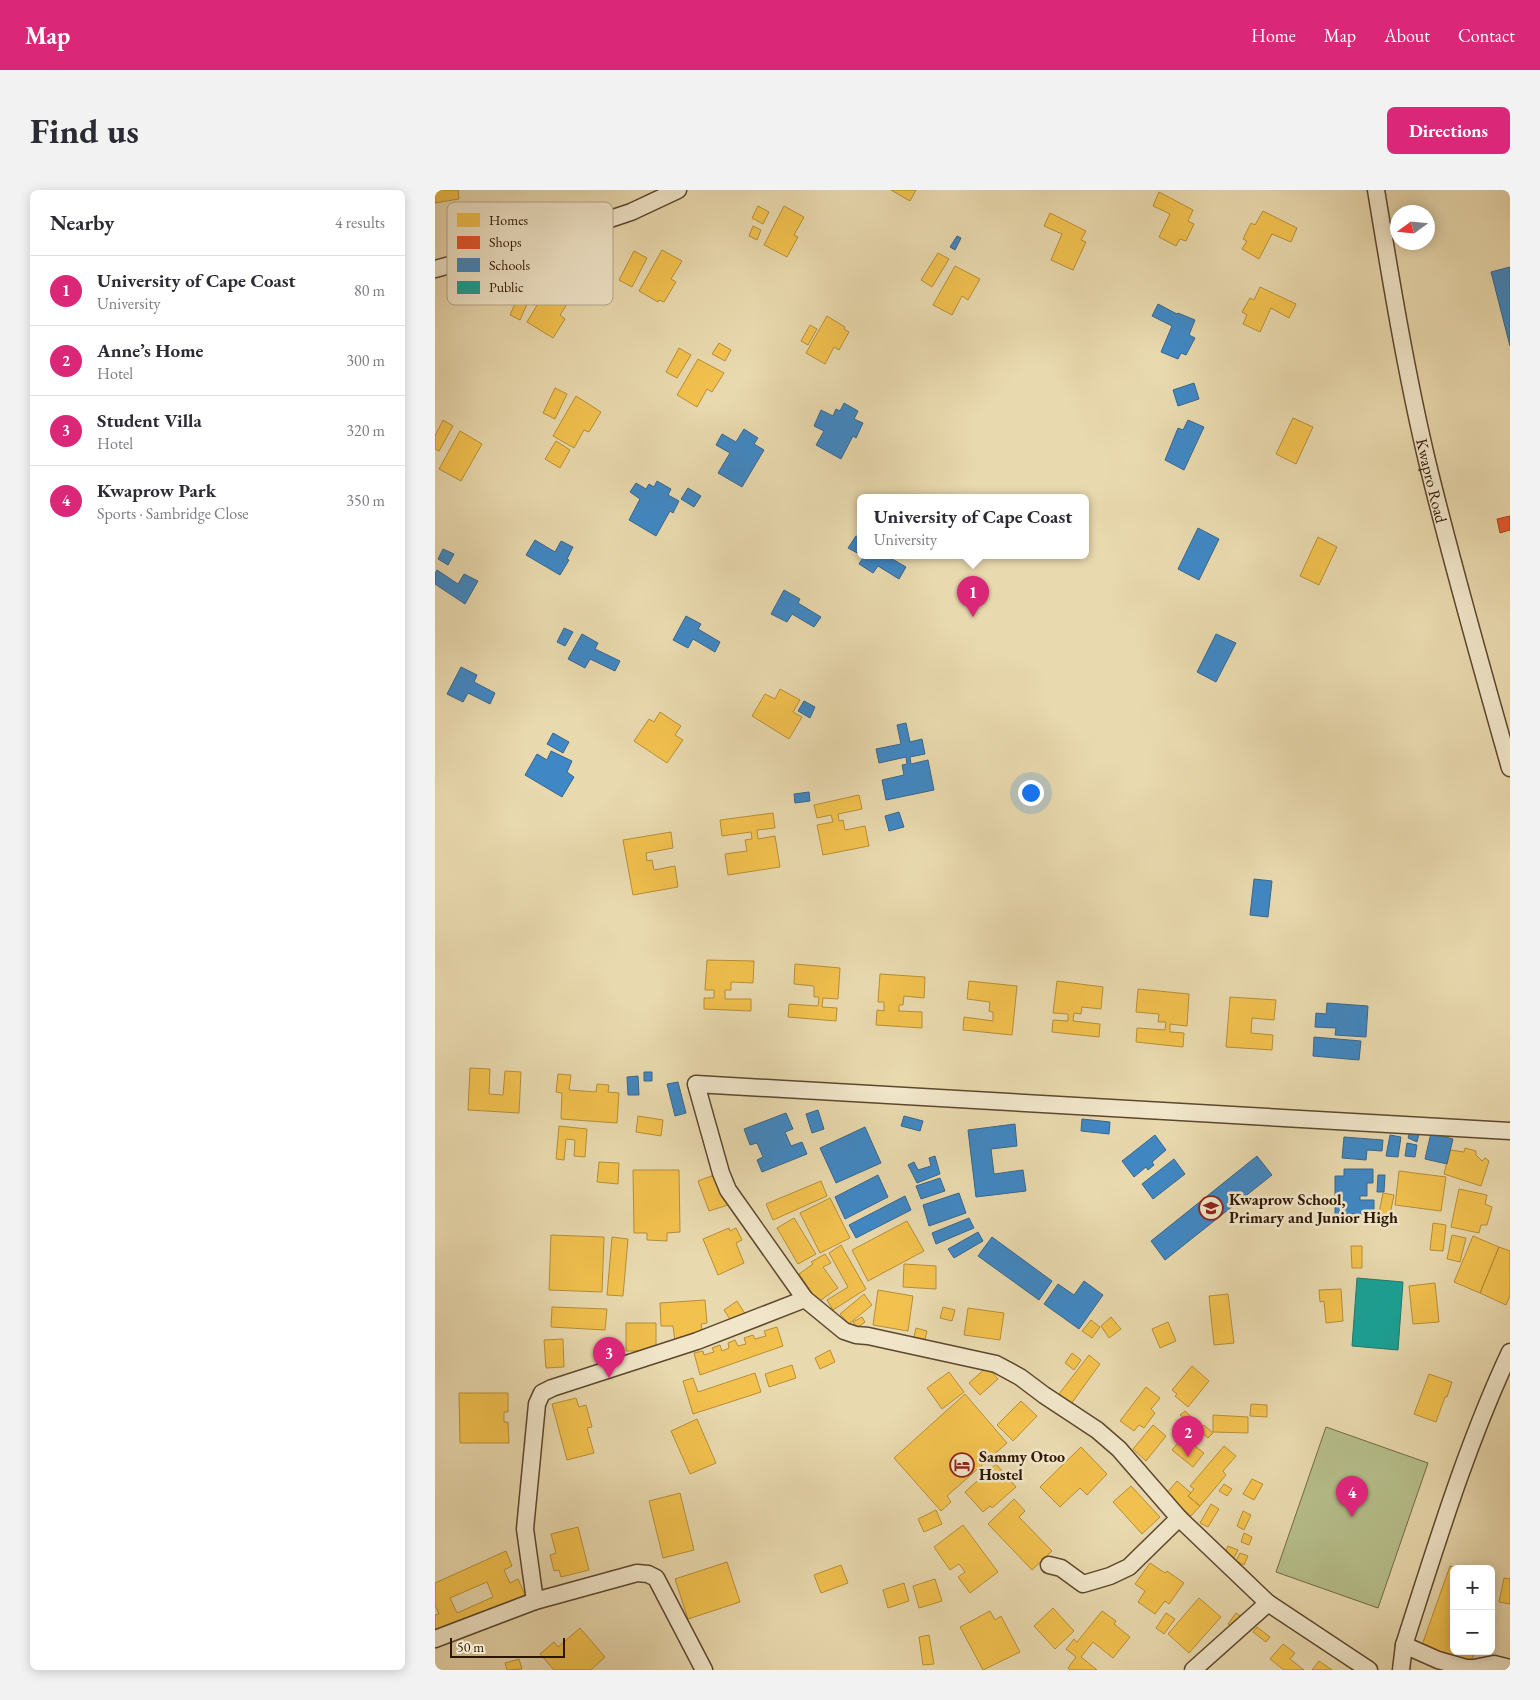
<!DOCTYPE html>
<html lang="en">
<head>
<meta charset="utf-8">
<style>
	:root { --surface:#fff; --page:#f2f2f3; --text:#2b2b33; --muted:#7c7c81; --line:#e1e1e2; --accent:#db2777 }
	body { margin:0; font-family:"EB Garamond",serif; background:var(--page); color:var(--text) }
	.controls { position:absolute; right:15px; bottom:15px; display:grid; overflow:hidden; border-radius:8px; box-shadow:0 2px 12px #0003 }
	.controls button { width:45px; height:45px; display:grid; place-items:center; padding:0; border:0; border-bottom:1px solid var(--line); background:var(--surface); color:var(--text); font:25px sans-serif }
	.compass { position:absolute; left:955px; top:15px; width:45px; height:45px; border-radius:50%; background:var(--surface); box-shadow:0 2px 12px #0003; rotate:255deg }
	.scale { position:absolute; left:15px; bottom:12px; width:115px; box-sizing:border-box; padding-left:5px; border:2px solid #2e1602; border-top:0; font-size:14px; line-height:18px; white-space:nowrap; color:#2e1602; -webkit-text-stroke:4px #f1e6ca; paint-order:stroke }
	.you { position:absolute; left:595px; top:602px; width:18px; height:18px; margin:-12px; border:4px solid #fff; border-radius:50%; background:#1a73e8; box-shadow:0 0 0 8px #1a73e833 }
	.badge { display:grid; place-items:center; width:32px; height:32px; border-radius:50%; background:var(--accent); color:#fff; font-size:16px; font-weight:700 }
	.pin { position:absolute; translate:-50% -41px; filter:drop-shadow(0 1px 2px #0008) }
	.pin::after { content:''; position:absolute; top:26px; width:18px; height:15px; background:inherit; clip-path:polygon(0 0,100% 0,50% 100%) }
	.popup { position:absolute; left:422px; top:304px; width:232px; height:65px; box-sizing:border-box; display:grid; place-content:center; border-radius:8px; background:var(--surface); filter:drop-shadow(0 1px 4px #0005); font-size:16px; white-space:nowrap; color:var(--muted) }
	.popup b { font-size:19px; color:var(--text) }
	.popup::after { content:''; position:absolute; left:50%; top:100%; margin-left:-10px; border:10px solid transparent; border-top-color:var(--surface) }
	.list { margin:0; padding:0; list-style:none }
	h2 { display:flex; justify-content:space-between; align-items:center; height:65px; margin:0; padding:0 20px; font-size:21px }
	h2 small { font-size:16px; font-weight:400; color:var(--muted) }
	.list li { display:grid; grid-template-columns:32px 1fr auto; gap:15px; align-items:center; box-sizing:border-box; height:70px; padding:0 20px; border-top:1px solid var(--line) }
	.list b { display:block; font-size:19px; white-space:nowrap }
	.list p { margin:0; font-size:16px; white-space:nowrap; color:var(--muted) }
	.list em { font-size:16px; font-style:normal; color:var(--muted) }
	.map { position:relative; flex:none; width:1075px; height:1480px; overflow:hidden; border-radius:8px }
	header { display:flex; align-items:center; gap:30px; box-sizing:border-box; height:70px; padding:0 25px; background:var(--accent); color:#fff }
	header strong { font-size:24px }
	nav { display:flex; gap:28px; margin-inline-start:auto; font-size:18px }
	.intro { display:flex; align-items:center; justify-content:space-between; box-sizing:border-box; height:120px; padding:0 30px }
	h1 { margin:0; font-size:35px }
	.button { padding:12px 22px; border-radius:8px; background:var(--accent); color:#fff; font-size:18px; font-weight:700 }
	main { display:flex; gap:30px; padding:0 30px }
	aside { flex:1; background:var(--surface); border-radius:8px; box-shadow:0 2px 12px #0003 }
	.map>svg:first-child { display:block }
	.green { fill:#b6bf8b; stroke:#726a46 }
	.homes { fill:#f2c14e; stroke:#b78e37; fill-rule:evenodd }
	.shops { fill:#e4572e; stroke:#ad4421 }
	.schools { fill:#3f88c5; stroke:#3a668a }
	.public { fill:#17a398; stroke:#1e796b }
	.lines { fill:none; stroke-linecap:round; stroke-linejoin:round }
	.minor-casing { stroke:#5d472d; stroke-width:19 }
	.minor { stroke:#f1e6ca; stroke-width:16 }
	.labels { text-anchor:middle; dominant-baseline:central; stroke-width:5; stroke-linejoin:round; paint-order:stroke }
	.street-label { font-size:16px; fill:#2e1602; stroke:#f1e6ca }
	.poi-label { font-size:16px; font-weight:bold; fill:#2e1602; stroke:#f1e6ca; text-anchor:start }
	.key { fill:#f1e6ca; stroke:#b6a88e; stroke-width:1 }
	.key-label { font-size:14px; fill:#2e1602 }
</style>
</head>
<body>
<header>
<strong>Map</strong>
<nav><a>Home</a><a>Map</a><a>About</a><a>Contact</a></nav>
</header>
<div class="intro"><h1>Find us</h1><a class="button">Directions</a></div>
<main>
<aside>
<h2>Nearby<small>4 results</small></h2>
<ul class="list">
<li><span class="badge">1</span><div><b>University of Cape Coast</b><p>University</p></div><em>80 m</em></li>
<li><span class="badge">2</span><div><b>Anne’s Home</b><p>Hotel</p></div><em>300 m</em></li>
<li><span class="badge">3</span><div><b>Student Villa</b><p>Hotel</p></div><em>320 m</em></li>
<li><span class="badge">4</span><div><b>Kwaprow Park</b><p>Sports · Sambridge Close</p></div><em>350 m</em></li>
</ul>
</aside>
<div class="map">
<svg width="1075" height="1480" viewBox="0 0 1075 1480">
	<rect width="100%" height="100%" fill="#e9d9ae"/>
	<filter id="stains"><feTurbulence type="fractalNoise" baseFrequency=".004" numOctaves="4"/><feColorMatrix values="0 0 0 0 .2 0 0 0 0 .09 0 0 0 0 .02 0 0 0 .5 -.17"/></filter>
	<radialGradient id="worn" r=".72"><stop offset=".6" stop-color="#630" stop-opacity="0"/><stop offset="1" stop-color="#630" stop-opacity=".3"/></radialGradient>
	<path class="green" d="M891 1237 993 1273 943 1418 841 1382Z"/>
	<path class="homes" d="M0 0H23L24 9 0 13Z
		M456 0H481L475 11Z
		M724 2 758 20 753 31 759 34 751 51 745 49 741 56 724 47 735 24 718 16Z
		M323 16 334 22 328 34 317 28Z
		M349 16 369 27 359 45 363 47 352 67 329 55Z
		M828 21 862 38 856 52 837 44 824 69 807 59 812 51 808 49 816 33 820 35Z
		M615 23 651 41 646 50 651 52 638 80 616 70 627 44 609 36Z
		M318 36 326 40 322 50 314 46Z
		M227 60 247 71 236 89 241 92 229 112 224 110 223 112 204 101Z
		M199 61 212 68 197 97 184 90Z
		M503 63 514 69 497 97 486 90Z
		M520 76 545 89 533 110 527 106 517 125 498 115Z
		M114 95 136 108 125 125 130 129 118 148 92 132Z
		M825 97 861 114 854 128 836 118 825 142 808 134 812 125 807 122 815 108 819 110Z
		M87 98 97 103 85 130 75 125Z
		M392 126 410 137 409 139 414 142 404 160 399 157 390 174 371 163Z
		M375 135 382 139 373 155 366 151Z
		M284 153 296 160 290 171 277 164Z
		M244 158 256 165 242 188 231 182Z
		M263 169 289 183 277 202 272 199 262 217 242 205Z
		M120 198 132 204 120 229 108 223Z
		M141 206 166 222 154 242 149 240 139 258 118 246Z
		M858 228 878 237 861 274 841 264Z
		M8 230 18 236 4 261 0 259V246Z
		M25 241 47 254 26 291 4 279Z
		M121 251 135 260 125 278 110 269Z
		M883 347 902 357 884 395 865 386Z
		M345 499 365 510 358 522 367 527 354 549 317 526 330 504 340 509Z
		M225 522 246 536 240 545 248 550 232 573 199 551 214 529 219 532Z
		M424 605 427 619 403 624 404 631 408 630 410 640 430 636 434 656 388 665 382 635 398 632 396 625 382 628 379 615Z
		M338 623 340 638 322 640 323 649 340 646 345 677 293 685 290 664 312 661 310 650 317 649 316 642 287 646 285 630Z
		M236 642 238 658 211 663 212 671 217 670 219 680 240 676 243 697 198 705 188 650Z
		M272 770 319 771 318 793 296 792V800H290V809H316V821L269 819V808H279V800H270Z
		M360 774 405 778 403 809 388 808 387 817 402 818 401 831 353 827 354 814 383 816 384 807H379V796L359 794Z
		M445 784 490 787 489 808 469 806 468 815H464V821L487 822V838L441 835 442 820 449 821V812H443Z
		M534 791 582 796 577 845 528 840 529 827 558 831V822L554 821 555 812 532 809Z
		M622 791 668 797 666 819 647 817 646 824 639 823 638 831 665 834 664 847 617 842 618 830 633 831V824L618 823Z
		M703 799 754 804 752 836 735 834V842L749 843 748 857 701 852 702 838 730 840 731 832H723L724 824 701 822Z
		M795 807 841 810 839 830 817 828 816 843 838 845 837 860 791 857Z
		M35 878 55 879 54 904 68 905 70 881 86 882 84 923 33 920Z
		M123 884 136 885 134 900 161 902 162 894 174 895 173 902 184 903 182 933 126 929 127 903 121 902Z
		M203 926 228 930 226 946 201 942Z
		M124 936 152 939 150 967 139 966 140 950 131 949 129 970 121 969Z
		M1030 958 1041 961V965L1047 971 1050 968 1054 971 1046 996 1009 984 1015 960 1029 962Z
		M164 972 184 973 183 994 162 992Z
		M198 980H244L245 1042 232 1043V1051L212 1050V1043H199Z
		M964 981 1011 987 1006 1021 960 1015Z
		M282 984 293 1015 274 1021 263 991Z
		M386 991 392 1006 338 1030 331 1014Z
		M1024 999 1052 1005 1050 1014 1057 1017 1052 1035H1046L1044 1043 1016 1037Z
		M948 1003 959 1005 954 1030 943 1028Z
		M395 1008 415 1048 385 1063 365 1023Z
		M359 1028 381 1064 363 1074 342 1038Z
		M472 1031 489 1061 433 1091 417 1060Z
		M998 1033 1011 1035 1008 1061 995 1060Z
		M294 1038 295 1041 301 1038 307 1050 301 1053 309 1073 283 1085 268 1049Z
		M116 1045 169 1047 167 1102 114 1100Z
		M1017 1045 1031 1048 1025 1072 1012 1069Z
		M1038 1046 1064 1057 1045 1103 1019 1092Z
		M177 1047 193 1049 188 1106 172 1105Z
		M406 1055 431 1099 398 1120 392 1110 413 1097 394 1063Z
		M916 1056H927V1078H917Z
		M1064 1057 1075 1061V1106L1071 1115 1045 1103Z
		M390 1064 396 1073 388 1077 403 1098 383 1112 364 1084 378 1074 376 1072Z
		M469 1074 501 1076V1099L468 1097Z
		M1000 1093 1004 1132 978 1134 974 1096Z
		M906 1099 908 1131 891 1133 889 1111 885 1112 884 1100Z
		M443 1100 478 1106 473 1141 438 1135Z
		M429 1104 437 1115 414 1134 405 1124Z
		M793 1104 799 1153 779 1155 774 1106Z
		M270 1110 272 1133 266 1134 268 1147 240 1151 238 1136H226L225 1113Z
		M302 1111 311 1125 298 1134 289 1120Z
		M117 1117 172 1119 170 1140 116 1137Z
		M508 1117 520 1120 517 1131 505 1128Z
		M533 1118 569 1123 565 1150 529 1145Z
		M427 1127 430 1132 422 1138 418 1132Z
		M676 1127 686 1139 674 1148 666 1136Z
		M656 1130 665 1137 657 1148 647 1141Z
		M733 1132 741 1151 725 1158 717 1139Z
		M191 1133H221V1161H191Z
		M342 1137 348 1156 265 1185 259 1163 268 1161 269 1165 279 1162 277 1158 285 1155 287 1161 294 1158 293 1153 300 1150 303 1156 311 1154 309 1148 318 1145 320 1149 331 1146 329 1141Z
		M481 1138 492 1141 489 1154 478 1151Z
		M128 1149 129 1177 111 1178 109 1150Z
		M395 1160 400 1172 385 1179 380 1168Z
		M637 1163 646 1170 639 1180 630 1173Z
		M654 1165 665 1174 636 1214 624 1204Z
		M357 1175 361 1188 334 1197 330 1184Z
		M757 1176 774 1191 753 1217 740 1206 742 1204 737 1200Z
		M552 1177 563 1189 545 1205 534 1193Z
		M514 1182 529 1202 507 1219 492 1198Z
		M320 1183 326 1202 258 1224 248 1191 258 1188 263 1202Z
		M994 1184 1017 1192 1012 1207H1010L1001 1232 979 1224Z
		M711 1197 725 1208 716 1219 720 1223 709 1238 704 1235 699 1241 685 1231Z
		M24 1203H73V1222H69V1232H73L74 1253H25Z
		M530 1204 572 1253 512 1306 516 1312 506 1321 459 1268Z
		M141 1208 144 1217 151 1215 157 1237 152 1238 159 1263 132 1270 117 1214Z
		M586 1211 602 1226 578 1251 562 1235Z
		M816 1214 832 1215V1227L815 1226Z
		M750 1221 760 1230 756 1234 745 1225Z
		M778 1225 813 1227V1243L778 1242Z
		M262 1229 281 1273 255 1284 236 1241Z
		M718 1235 731 1246 711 1271 698 1259Z
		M769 1235 778 1243 773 1248 764 1240Z
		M748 1247 769 1263 758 1277 737 1260Z
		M789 1256 801 1266 788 1281 791 1285 765 1316 753 1306 759 1299 755 1296Z
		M646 1257 672 1284 652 1305 645 1298 625 1317 605 1297Z
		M561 1274 581 1297 557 1318 555 1316 548 1322 530 1302Z
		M817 1289 828 1294 819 1310 808 1304Z
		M742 1291 756 1303 753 1306 765 1316 756 1326 731 1304Z
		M789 1294 797 1299 792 1306 784 1301Z
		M696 1296 725 1327 707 1344 678 1312Z
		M245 1303 259 1360 228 1368 214 1311Z
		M579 1309 590 1321 584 1327 617 1361 597 1380 553 1334Z
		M776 1314 784 1319 773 1337 765 1333Z
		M501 1320 507 1334 489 1342 483 1329Z
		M808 1321 816 1325 809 1340 802 1336Z
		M528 1335 563 1382 535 1403 523 1387 530 1382 524 1374 515 1380 499 1357Z
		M143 1337 154 1380 126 1387 124 1380 119 1381 115 1365 121 1363 116 1344Z
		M809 1343 817 1347 814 1355 806 1352Z
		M793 1356 803 1360 798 1370 789 1365Z
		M71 1361 77 1376 69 1380 75 1393 83 1389 90 1405 3 1444 0 1437V1425L4 1424 0 1415V1393ZM52 1392 58 1407 22 1423 15 1408Z
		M805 1363 813 1366 809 1375 801 1371Z
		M292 1372 305 1412 253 1429 240 1389Z
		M715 1373 730 1383 732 1381 749 1393 734 1414 730 1411 720 1424 703 1412 710 1401 700 1394Z
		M406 1375 413 1393 386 1403 379 1385Z
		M1015 1376 1024 1379H1019V1461H1040L1035 1475 986 1458Z
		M1069 1388 1075 1389V1414L1064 1412Z
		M500 1389 507 1411 484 1418 478 1396Z
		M469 1393 474 1411 453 1418 448 1400Z
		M764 1408 786 1427 754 1463 733 1444Z
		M618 1418 639 1441 620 1459 599 1436Z
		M555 1421 560 1430 566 1426 585 1462 548 1480 525 1437Z
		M667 1421 681 1431 679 1434 695 1447 678 1468 658 1452 646 1467 662 1480H635L633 1478 641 1467 631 1459 639 1449 642 1452Z
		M731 1423 740 1429 729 1444 721 1438Z
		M801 1423 807 1427 799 1438 793 1434Z
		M822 1437 835 1447 831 1452 818 1442Z
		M145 1438 170 1467 156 1480H119L105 1464 119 1452 123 1457Z
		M494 1445 499 1474 488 1475 484 1447Z
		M848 1454 860 1463 855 1469 869 1480H849L835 1469Z
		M84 1469 87 1479 72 1480 70 1473Z
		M884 1471 897 1480H877Z"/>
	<path class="shops" d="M1075 326V340L1065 343 1062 329Z"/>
	<path class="schools" d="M522 46 526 48 520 60 515 57Z
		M1075 77V156L1056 82Z
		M723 114 742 124 743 123 760 130 754 145 760 148 751 165 746 163 743 169 726 162 737 136 717 126Z
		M759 193 764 209 743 216 738 200Z
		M409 213 423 221 419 229 428 233 421 248 418 246 406 269 381 255 389 241 379 236 386 220 398 226 401 219 405 221Z
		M753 230 769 237 749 280 730 270 743 238 748 240Z
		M309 239 323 248 319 254 329 260 307 297 283 283 295 263 281 255 287 244 301 252Z
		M222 291 236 299 233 305 244 311 238 323 235 321 221 346 194 330 205 309 195 302 201 293 211 299 214 294 219 297Z
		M253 298 266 306 259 317 246 309Z
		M763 338 784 349 764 390 743 379Z
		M421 346 426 348V365L413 358Z
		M100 350 120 362 126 351 138 357 132 369 134 370 125 385 91 365Z
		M8 359 19 364 13 375 3 369Z
		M429 366H452L471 377 464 389 443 376 438 383 424 374Z
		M2 380 23 394 29 384 43 391 30 414 0 394V384Z
		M349 400 365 409 363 413 386 427 379 437 357 424 352 432 336 424Z
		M251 426 266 434 263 439 285 452 280 462 258 449 253 458 238 450Z
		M129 438 138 442 130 456 122 452Z
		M147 444 163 453 160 459 185 471 180 481 155 469 150 478 133 469Z
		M781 444 801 453 781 492 762 482Z
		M26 477 42 485 39 492 60 503 55 514 33 503 28 512 12 504Z
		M369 511 380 517 375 528 363 521Z
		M471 533 475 552 487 549 490 564 475 567 476 574 493 570 499 600 451 610 447 590 469 585 467 575 472 574 471 567 444 573 441 559 466 554 462 535Z
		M118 543 134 552 128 563 112 554Z
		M116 561 137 571 132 582 139 587 127 607 90 585 102 564 112 570Z
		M374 602 375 611 360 613 359 604Z
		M464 622 469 637 454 641 450 626Z
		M819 689 837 691 833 727 815 725Z
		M892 813 933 816 931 847 900 845 901 838 880 837 881 823 891 824Z
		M879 847 926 851 924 870 878 866Z
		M209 882H217V891H209Z
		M203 886 204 905H193L192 887Z
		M243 892 251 923 240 926 232 894Z
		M383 920 389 939 377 943 371 924Z
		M351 923 358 939 350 942 356 956 367 952 372 964 327 982 322 970 328 967 322 953 315 955 309 939Z
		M469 926 488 931 485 941 466 936Z
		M647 929 675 932 674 944 646 941Z
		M580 934 582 956 556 959 559 984 588 980 591 1001 541 1007 533 940Z
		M430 937 446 973 401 993 385 958Z
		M975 941 984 944 982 952 973 948Z
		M996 943 1018 949 1012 974 990 969Z
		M720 945 731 960 717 972 719 975 713 980 711 977 699 987 687 971Z
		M955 945 966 947 963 967 951 966Z
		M909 947 948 950 947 961 932 960 931 970 907 968Z
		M972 953 982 955 980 967 970 966Z
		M500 966 505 984 482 993 473 975 479 972 483 980 496 976 494 968Z
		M822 966 837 985 730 1070 716 1051Z
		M739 969 750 984 718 1009 707 994Z
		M909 979H938V993H932V1006H925V1010H939V1024H900V986H909Z
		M443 985 453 1007 410 1029 400 1007Z
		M943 985H950L949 1002H942Z
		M505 988 510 1001 486 1009 481 996Z
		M524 1003 531 1023 494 1036 488 1015Z
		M470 1006 476 1020 421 1048 414 1035Z
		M534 1028 539 1038 501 1054 497 1043Z
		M543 1042 548 1051 519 1068 513 1059Z
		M557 1047 617 1091 604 1110 543 1066Z
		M649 1091 668 1105 644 1139 609 1114 623 1094 639 1105Z"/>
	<path class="public" d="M922 1088 968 1092 963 1160 917 1156Z"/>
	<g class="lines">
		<g class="minor-casing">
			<g id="minor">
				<path id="s1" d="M941 0C956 91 971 182 992 271 1017 374 1046 476 1075 578"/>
				<path d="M0 79 136 42 196 22 243 0"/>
				<path d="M614 1375 626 1378 648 1394 675 1386 694 1377 744 1328"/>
				<path d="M0 1449 100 1411"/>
				<path d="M969 1455 1003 1470 1031 1478H1039L1059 1474 1075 1478"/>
				<path d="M269 1480 221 1388 213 1384 202 1383 100 1411 90 1339 102 1214 107 1203 117 1198 262 1151 370 1109"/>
				<path d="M758 1480 833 1413"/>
				<path d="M934 1480 833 1413 744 1328 684 1259 662 1240 609 1205 585 1187 561 1174 433 1146 421 1145 409 1141 370 1109 293 1000 286 983 261 894 1075 941"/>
				<path d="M966 1480 969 1455C1001 1356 1031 1256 1075 1162"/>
			</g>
		</g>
		<use href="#minor" class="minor"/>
	</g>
	<defs>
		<g id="school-ring" transform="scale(1.25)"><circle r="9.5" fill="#f1e6ca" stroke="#8f2418" stroke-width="1.5"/><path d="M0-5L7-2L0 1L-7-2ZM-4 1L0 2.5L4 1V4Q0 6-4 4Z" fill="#8f2418"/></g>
		<g id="hotel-ring" transform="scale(1.25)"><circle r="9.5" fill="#f1e6ca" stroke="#8f2418" stroke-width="1.5"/><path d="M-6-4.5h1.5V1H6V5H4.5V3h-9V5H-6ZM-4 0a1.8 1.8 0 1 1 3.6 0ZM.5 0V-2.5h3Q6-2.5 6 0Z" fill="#8f2418"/></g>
	</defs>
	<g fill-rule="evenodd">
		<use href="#school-ring" x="776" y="1018"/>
		<use href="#hotel-ring" x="527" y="1275"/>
	</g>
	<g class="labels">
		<g class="street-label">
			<text stroke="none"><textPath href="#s1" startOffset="296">Kwapro Road</textPath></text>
		</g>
		<g class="poi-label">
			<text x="794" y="1009">Kwaprow School,<tspan x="794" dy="18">Primary and Junior High</tspan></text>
			<text x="544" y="1266">Sammy Otoo<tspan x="544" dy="18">Hostel</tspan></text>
		</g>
	</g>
	<rect x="12" y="12" width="166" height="103" rx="8" class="key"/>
	<rect x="22" y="23" width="23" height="14" fill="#f2c14e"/>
	<rect x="22" y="46" width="23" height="13" fill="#e4572e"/>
	<rect x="22" y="68" width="23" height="14" fill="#3f88c5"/>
	<rect x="22" y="91" width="23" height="13" fill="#17a398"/>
	<g class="key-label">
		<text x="54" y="35">Homes</text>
		<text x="54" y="57">Shops</text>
		<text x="54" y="80">Schools</text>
		<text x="54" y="102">Public</text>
	</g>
	<rect width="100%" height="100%" filter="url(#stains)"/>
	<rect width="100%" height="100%" fill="url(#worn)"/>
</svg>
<div class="controls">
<button>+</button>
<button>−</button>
</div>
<svg class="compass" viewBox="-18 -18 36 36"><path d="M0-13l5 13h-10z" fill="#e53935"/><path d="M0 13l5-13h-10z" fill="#7c7c81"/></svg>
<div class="scale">50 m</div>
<div class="you"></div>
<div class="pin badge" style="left:538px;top:427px">1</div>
<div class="popup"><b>University of Cape Coast</b>University</div>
<div class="pin badge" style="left:753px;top:1267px">2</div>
<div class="pin badge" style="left:174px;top:1188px">3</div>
<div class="pin badge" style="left:917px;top:1327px">4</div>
</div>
</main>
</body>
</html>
